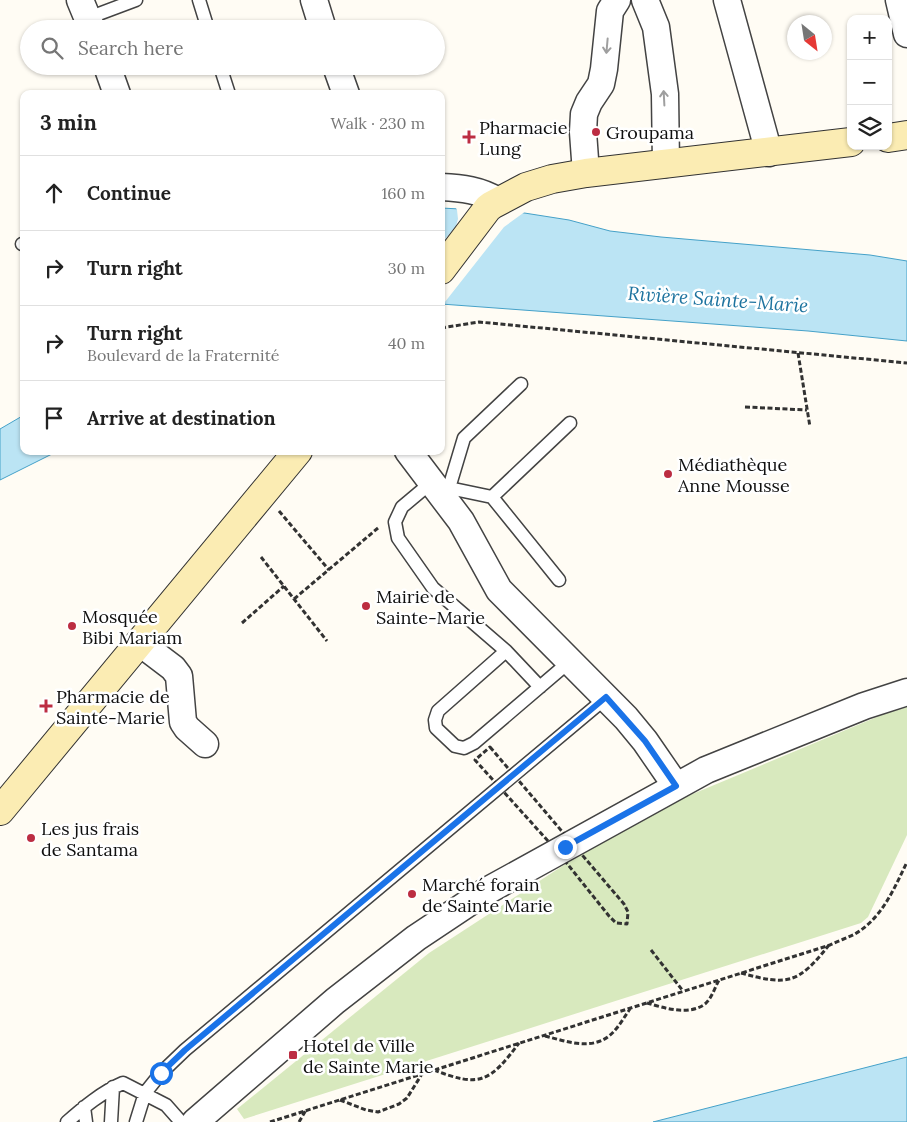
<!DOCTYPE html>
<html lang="en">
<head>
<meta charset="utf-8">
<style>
	:root { --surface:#fff; --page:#f2f2f2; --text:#222; --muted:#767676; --line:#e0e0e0 }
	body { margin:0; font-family:Lora,serif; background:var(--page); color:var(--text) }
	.controls { position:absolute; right:15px; top:15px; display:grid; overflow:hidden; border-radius:10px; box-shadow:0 1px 4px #0004 }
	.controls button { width:45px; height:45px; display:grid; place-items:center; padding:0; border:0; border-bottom:1px solid var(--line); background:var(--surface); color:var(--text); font:25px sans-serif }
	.compass { position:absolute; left:787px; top:15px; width:45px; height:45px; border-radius:50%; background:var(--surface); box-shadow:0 1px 4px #0004; rotate:150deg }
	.stop { position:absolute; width:15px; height:15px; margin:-11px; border:4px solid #1a73e8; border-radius:50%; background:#fff }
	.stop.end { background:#1a73e8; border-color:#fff; box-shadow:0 1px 5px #0008 }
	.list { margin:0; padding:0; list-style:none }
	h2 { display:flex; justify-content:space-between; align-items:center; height:65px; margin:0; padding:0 20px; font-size:21px }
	h2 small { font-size:16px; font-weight:400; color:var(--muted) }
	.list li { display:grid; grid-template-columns:32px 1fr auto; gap:15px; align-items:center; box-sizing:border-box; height:75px; padding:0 20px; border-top:1px solid var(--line) }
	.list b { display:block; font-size:19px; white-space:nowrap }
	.list p { margin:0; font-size:16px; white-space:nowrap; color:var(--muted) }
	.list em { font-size:16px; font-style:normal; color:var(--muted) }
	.icon { flex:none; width:28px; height:28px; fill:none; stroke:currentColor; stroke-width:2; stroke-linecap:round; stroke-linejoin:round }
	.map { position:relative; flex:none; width:907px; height:1122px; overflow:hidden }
	.search { position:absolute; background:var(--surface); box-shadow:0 1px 4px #0004; left:20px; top:20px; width:425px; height:55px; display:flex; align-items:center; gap:12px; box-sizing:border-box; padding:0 18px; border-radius:28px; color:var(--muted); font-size:19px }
	.panel { position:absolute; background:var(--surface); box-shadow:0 1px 4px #0004; left:20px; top:90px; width:425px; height:365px; border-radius:10px }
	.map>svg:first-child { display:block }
	.green { fill:#d8e9be }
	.water { fill:#bbe4f4; stroke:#45a1c8 }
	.pier { fill:#fffcf4 }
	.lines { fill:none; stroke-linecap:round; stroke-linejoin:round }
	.lane-casing { stroke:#434343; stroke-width:15 }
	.street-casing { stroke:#434343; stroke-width:29 }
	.secondary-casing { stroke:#323232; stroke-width:30 }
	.path { stroke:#323232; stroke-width:3; stroke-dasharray:5 2.5; stroke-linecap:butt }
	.lane { stroke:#fff; stroke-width:12 }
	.street { stroke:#fff; stroke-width:26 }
	.secondary { stroke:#fbecb3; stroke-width:28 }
	.oneway { stroke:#9f9f9f }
	.route { stroke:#1a73e8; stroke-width:6 }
	.poi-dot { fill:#bc2d42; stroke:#fff; stroke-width:2 }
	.labels { text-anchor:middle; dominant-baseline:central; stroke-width:5; stroke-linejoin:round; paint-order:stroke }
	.poi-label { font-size:18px; fill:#101010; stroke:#fff; text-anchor:start }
	.water-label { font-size:19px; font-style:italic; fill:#1d739f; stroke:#fff }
</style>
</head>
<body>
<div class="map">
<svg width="907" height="1122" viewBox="0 0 907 1122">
	<rect width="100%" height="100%" fill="#fffcf4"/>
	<path class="green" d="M907 707V835L868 917 861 923 244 1119 237 1109 429 953 587 850 683 798 884 714Z"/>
	<path class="water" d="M441 208 518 212 569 220 610 231 661 237 870 255 907 261V341L808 331 441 304Z
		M24 415V451H58L0 480V429Z
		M907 1057V1122H653Z"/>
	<path class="pier" d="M455 206 526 211 504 227 441 307V244L456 226 458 219 457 210Z"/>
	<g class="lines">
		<g class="lane-casing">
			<path id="lane" d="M199 0 208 29
				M88 18 136 0
				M220 66 229 94
				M22 244H24
				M449 488 464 438 521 384
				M492 497 570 423
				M506 651 438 711 435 720 436 728 455 746 464 748 474 743 569 662
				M540 687 506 651 433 588 398 538 395 522 402 507 433 481 449 488 492 497 559 580
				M84 1107 86 1122
				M67 1122C84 1107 102 1092 123 1083L166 1105 181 1122
				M111 1122 113 1087
				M136 1122 145 1093 161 1073 185 1050 607 697"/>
		</g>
		<g class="street-casing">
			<path id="street" d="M80 0 92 29
				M314 0 323 29
				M645 0 656 27 665 94 666 164
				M727 0 769 153
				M899 0 907 34
				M107 66 117 94
				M336 66 346 94
				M586 173 583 132 584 114 589 102 601 84 604 69 610 11 617 0
				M441 187C462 188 480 190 498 201
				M408 451 461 521 499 590 626 718 645 741 676 786
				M140 643 173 668 179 676 183 722 187 728 205 744
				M195 1122 335 1001 416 938 485 892 706 770 864 706 907 692"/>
		</g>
		<g class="secondary-casing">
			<path id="secondary" d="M888 138 907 135
				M441 270 488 208 492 205 526 187 552 179 586 173 851 142
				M0 811 298 451"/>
		</g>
		<path class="path" d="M441 328 479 322 907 363
			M798 353 810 427
			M745 407 807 410
			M279 511 329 570
			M261 557 327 641
			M294 599 378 528
			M242 623 284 586
			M490 747 624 904 628 912 627 924 616 923 609 916 557 851 475 760Z
			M651 950 683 991
			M741 973C788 986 798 984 829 945
			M647 1003C664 1008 689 1016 705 1004 712 998 715 987 719 980
			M545 1036C569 1042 597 1053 616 1029 621 1023 625 1016 630 1009
			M434 1070C480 1088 490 1082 519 1043
			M340 1100 366 1110 378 1112 399 1104 407 1098 422 1074
			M270 1122 830 945C838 941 847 938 855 934 882 918 894 889 907 862
			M299 1122 306 1110"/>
		<use href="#lane" class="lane"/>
		<use href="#street" class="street"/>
		<use href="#secondary" class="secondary"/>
	</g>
	<defs><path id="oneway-shaft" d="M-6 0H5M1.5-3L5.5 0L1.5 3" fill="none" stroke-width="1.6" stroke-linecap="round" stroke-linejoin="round" transform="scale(1.25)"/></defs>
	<g class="oneway">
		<use href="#oneway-shaft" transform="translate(607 46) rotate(95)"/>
		<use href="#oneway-shaft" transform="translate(664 98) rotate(-93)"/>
	</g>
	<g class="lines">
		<path class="route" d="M161 1073 185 1050 606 697 645 741 676 786 565 847"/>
	</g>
	<g class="poi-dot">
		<circle cx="596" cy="132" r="5"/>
		<path d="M466.5 129.5h5v5h5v5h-5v5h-5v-5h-5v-5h5z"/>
		<circle cx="668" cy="474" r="5"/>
		<circle cx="366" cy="606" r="5"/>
		<circle cx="72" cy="626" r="5"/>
		<path d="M43.5 698.5h5v5h5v5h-5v5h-5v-5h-5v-5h5z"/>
		<circle cx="31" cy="838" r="5"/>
		<circle cx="412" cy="894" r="5"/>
		<rect x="288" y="1050" width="10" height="10" rx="2.5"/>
	</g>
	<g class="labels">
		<g class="poi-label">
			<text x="479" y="127">Pharmacie<tspan x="479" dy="21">Lung</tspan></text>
			<text x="606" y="132">Groupama</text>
			<text x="678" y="464">Médiathèque<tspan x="678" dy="21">Anne Mousse</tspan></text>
			<text x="376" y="596">Mairie de<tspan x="376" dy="21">Sainte-Marie</tspan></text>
			<text x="82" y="616">Mosquée<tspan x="82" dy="21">Bibi Mariam</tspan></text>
			<text x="56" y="696">Pharmacie de<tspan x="56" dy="21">Sainte-Marie</tspan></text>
			<text x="41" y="828">Les jus frais<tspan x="41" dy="21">de Santama</tspan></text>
			<text x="422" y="884">Marché forain<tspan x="422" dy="21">de Sainte Marie</tspan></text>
			<text x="303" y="1045">Hotel de Ville<tspan x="303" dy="21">de Sainte Marie</tspan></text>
		</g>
		<g class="water-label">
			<text transform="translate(718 299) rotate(4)">Rivière Sainte-Marie</text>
		</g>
	</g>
</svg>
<div class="controls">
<button>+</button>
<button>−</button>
<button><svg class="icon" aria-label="layers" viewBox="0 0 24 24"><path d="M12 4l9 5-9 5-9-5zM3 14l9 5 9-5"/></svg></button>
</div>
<svg class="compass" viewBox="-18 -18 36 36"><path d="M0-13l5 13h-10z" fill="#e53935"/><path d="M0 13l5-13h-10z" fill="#767676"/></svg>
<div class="stop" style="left:161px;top:1073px"></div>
<div class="stop end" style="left:565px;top:847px"></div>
<div class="search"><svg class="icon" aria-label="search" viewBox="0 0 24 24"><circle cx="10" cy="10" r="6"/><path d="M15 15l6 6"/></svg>Search here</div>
<section class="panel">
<h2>3 min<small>Walk · 230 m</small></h2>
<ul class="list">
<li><svg class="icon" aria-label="ahead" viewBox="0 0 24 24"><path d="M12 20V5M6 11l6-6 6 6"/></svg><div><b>Continue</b></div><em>160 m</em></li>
<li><svg class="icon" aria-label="right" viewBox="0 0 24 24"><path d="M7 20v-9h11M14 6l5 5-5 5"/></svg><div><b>Turn right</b></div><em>30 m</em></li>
<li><svg class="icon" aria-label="right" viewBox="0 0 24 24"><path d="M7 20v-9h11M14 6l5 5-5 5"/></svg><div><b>Turn right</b><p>Boulevard de la Fraternité</p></div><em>40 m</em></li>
<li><svg class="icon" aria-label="arrive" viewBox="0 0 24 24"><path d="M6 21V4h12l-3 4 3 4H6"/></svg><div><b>Arrive at destination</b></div></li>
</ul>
</section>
</div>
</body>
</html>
